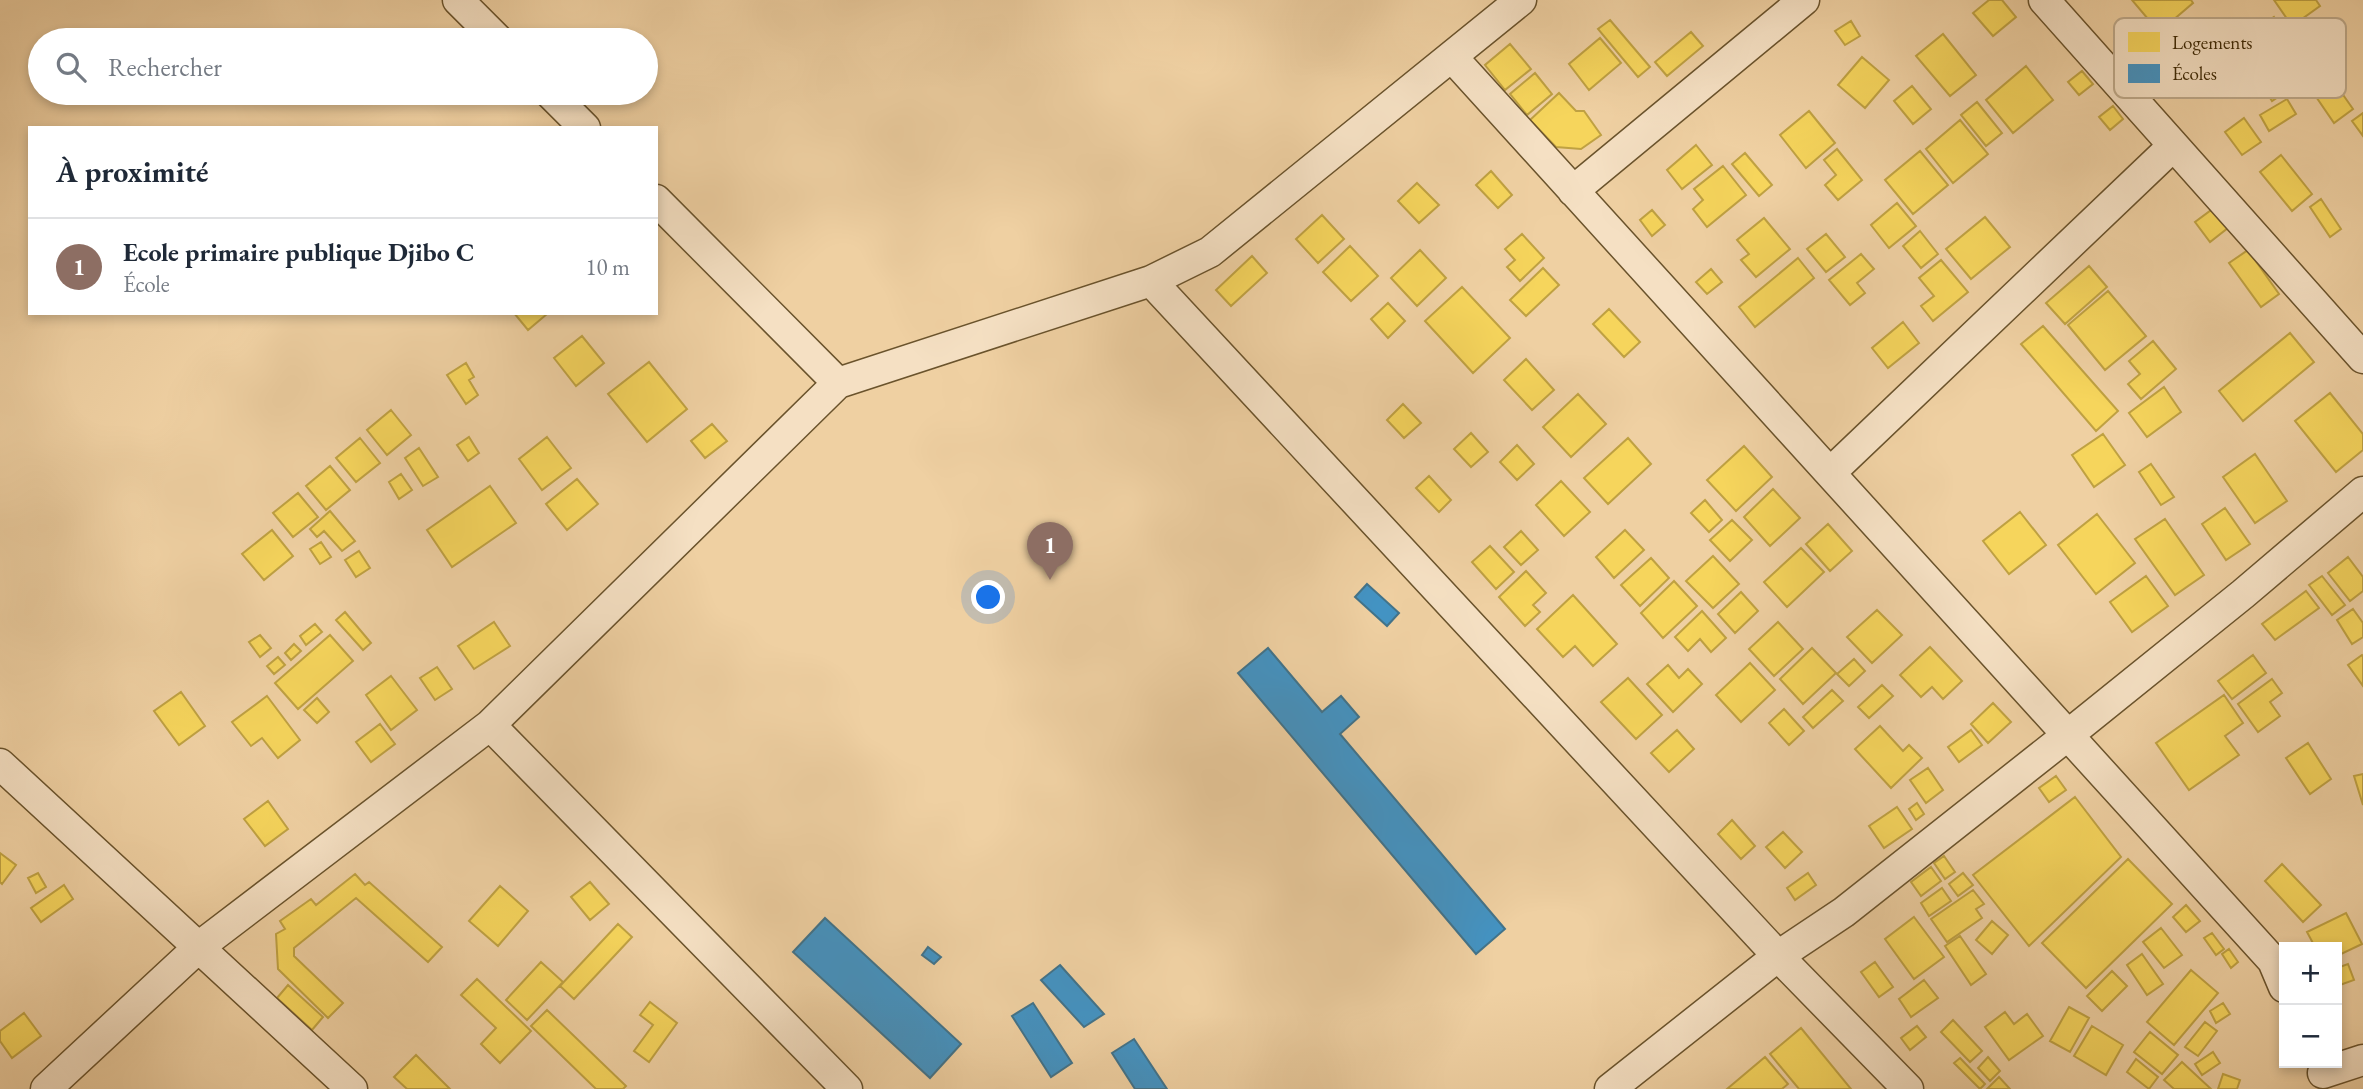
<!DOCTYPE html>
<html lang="fr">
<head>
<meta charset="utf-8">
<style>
	:root { --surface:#fff; --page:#f6f6f7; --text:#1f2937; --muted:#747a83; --line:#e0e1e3; --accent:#8f2418 }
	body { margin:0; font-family:"EB Garamond",serif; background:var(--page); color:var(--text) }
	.controls { position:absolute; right:21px; bottom:21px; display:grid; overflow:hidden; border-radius:0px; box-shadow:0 4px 10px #0003 }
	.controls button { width:63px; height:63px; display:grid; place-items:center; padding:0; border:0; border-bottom:2px solid var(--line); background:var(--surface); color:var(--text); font:35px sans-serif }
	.you { position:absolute; left:989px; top:598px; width:24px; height:24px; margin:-18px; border:5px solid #fff; border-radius:50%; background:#1a73e8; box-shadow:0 0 0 10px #1a73e833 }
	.badge { display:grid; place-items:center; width:46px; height:46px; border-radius:50%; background:var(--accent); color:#fff; font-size:23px; font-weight:700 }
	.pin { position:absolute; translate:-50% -58px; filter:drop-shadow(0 2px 4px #0008) }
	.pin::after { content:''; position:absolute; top:37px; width:24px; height:21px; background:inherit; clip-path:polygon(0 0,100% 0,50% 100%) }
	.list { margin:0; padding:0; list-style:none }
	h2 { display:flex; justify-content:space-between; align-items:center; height:91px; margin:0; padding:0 28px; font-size:30px }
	h2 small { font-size:23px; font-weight:400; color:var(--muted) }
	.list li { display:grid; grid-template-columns:46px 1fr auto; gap:21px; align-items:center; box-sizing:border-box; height:98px; padding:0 28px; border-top:2px solid var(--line) }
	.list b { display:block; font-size:26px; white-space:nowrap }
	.list p { margin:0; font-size:23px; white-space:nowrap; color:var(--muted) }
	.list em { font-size:23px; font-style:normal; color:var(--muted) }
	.icon { flex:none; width:38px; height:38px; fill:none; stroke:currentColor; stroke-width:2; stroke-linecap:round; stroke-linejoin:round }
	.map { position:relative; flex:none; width:2363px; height:1089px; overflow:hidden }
	.search { position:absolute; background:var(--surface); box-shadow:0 4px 10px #0003; left:28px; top:28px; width:630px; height:77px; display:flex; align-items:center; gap:18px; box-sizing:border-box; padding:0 24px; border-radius:38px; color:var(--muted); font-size:26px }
	.panel { position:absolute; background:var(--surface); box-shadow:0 4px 10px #0003; left:28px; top:126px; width:630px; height:189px; border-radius:0px }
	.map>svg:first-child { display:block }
	.homes { fill:#f6d55c; stroke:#bfa142; stroke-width:2 }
	.schools { fill:#4393c3; stroke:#42738a; stroke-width:2 }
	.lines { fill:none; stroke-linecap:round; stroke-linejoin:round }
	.street-casing { stroke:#6a532c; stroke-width:33 }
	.street { stroke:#f5e0c3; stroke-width:30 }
	.key { fill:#f5e0c3; stroke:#bea98a; stroke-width:2 }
	.key-label { font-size:19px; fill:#3e2905 }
</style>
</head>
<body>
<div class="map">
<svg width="2363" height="1089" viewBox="0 0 2363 1089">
	<rect width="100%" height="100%" fill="#efd0a2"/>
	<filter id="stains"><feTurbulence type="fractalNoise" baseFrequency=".00286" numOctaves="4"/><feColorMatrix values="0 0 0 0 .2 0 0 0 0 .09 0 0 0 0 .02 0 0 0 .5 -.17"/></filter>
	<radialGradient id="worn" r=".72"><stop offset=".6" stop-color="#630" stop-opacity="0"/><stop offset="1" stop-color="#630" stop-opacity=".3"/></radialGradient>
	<path class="homes" d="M1989 0H2002L2016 17 1993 36 1973 13Z
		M2132 0H2191L2193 3 2159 32Z
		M2274 0H2316L2320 6 2292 26Z
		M2274 17 2297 48 2279 61 2257 29Z
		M1610 20 1650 67 1638 77 1598 29Z
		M1851 21 1860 36 1845 45 1835 31Z
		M1691 32 1703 46 1667 76 1655 62Z
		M1943 34 1976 75 1950 96 1916 56Z
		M1600 38 1621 63 1589 90 1569 64Z
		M1510 44 1531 69 1505 90 1485 65Z
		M1862 57 1889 80 1865 108 1838 85Z
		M2287 65 2299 83 2272 101 2261 83Z
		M2026 66 2053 100 2013 133 1986 100Z
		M2082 71 2093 84 2079 95 2068 82Z
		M2327 72 2353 109 2334 123 2308 85Z
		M1535 73 1552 94 1527 115 1510 94Z
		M1912 86 1931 109 1913 124 1894 101Z
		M1559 93 1576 111H1584L1601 135 1581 149 1556 147 1530 120Z
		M2287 99 2296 114 2269 131 2260 115Z
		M1977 102 2002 133 1986 146 1961 115Z
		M2113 106 2123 119 2110 130 2099 117Z
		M1809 111 1835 143 1806 168 1780 135Z
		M2363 113V136L2352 121Z
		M2244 118 2261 142 2242 155 2225 132Z
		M1960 120 1988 154 1953 183 1926 149Z
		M1696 145 1712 165 1682 189 1667 170Z
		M1837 149 1862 180 1838 200 1825 185 1836 175 1824 160Z
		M1920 151 1948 185 1913 214 1885 180Z
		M1745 153 1772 185 1759 196 1732 164Z
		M2281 155 2312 194 2292 211 2260 172Z
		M1723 166 1746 195 1707 227 1693 209 1703 200 1694 189Z
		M1491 171 1512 195 1498 208 1476 185Z
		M1417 183 1439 205 1419 223 1398 201Z
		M2321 199 2341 229 2330 237 2310 207Z
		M1897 203 1916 226 1889 248 1871 225Z
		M2218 205 2233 224 2210 242 2195 222Z
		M1652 210 1665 225 1652 236 1640 220Z
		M1322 215 1344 239 1318 263 1296 239Z
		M1985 217 2010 247 1971 279 1946 249Z
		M1764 218 1790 249 1756 277 1741 260 1749 254 1737 240Z
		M1920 231 1938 254 1921 268 1903 246Z
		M1522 234 1544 258 1520 281 1507 267 1515 260 1505 249Z
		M1826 234 1845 257 1826 272 1807 249Z
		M1350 246 1378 276 1351 301 1323 272Z
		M1420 250 1446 278 1417 306 1391 278Z
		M2248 250 2279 294 2261 307 2229 263Z
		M1861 254 1874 269 1857 283 1865 293 1850 305 1829 280Z
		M1252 256 1267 273 1231 306 1216 290Z
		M1798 258 1814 278 1755 327 1739 307Z
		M1941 260 1968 292 1933 321 1921 306 1934 296 1919 278Z
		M2089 266 2107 287 2065 324 2046 303Z
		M1543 268 1559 285 1526 316 1510 300Z
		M1711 269 1722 282 1707 294 1696 282Z
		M1462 287 1510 338 1473 373 1425 321Z
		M2108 291 2146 336 2105 370 2068 325Z
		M1388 303 1405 321 1388 338 1371 319Z
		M1609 309 1640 342 1624 357 1593 324Z
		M514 313H546L547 314 528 330Z
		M1903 322 1919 343 1888 368 1872 348Z
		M2043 326 2118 411 2096 431 2021 344Z
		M2290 333 2314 362 2243 421 2219 391Z
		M582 336 604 363 576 386 554 358Z
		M2153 341 2176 369 2141 399 2128 384 2140 374 2129 361Z
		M1526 359 1554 390 1532 410 1504 380Z
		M649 362 687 409 647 442 608 394Z
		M466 363 474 377 469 380 478 395 466 404 447 375Z
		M2164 387 2181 412 2147 437 2129 413Z
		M2330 393 2363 434V450L2336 472 2295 421Z
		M1578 394 1606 424 1571 457 1543 427Z
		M1403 404 1421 423 1404 438 1387 420Z
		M391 410 411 435 387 455 367 430Z
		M712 424 727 441 705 458 691 441Z
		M1471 433 1488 452 1471 467 1454 449Z
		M2103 434 2125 465 2094 487 2072 455Z
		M469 437 479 453 468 461 457 445Z
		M547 437 571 468 542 490 519 459Z
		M360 438 380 463 356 482 336 458Z
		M1628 438 1651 464 1608 504 1584 478Z
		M1517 445 1534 464 1517 480 1500 462Z
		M1744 446 1772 477 1736 511 1707 480Z
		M419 448 438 477 423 486 405 458Z
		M2255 454 2287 501 2255 523 2223 477Z
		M2151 464 2174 497 2161 505 2139 472Z
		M330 466 350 490 326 510 306 486Z
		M401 474 412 490 399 499 389 482Z
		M1429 476 1451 500 1439 512 1416 488Z
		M577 479 598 504 567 530 546 504Z
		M1561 481 1590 512 1564 536 1536 505Z
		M490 486 516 523 452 567 427 530Z
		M1773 489 1800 518 1770 546 1744 517Z
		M298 493 318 517 293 537 273 513Z
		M1705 500 1722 520 1709 532 1691 513Z
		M2225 508 2250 544 2226 560 2202 524Z
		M330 511 355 541 342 551 324 531 317 537 310 529Z
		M2020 512 2046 545 2009 574 1983 541Z
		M2097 514 2135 563 2096 594 2058 545Z
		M2165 519 2204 575 2175 595 2135 539Z
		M1732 520 1752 540 1730 561 1710 540Z
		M1828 524 1852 551 1830 571 1806 544Z
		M272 530 293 556 264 580 242 554Z
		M1625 530 1644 550 1614 578 1596 557Z
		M1521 531 1538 550 1521 565 1504 547Z
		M321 542 331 557 320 564 310 549Z
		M1490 546 1514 572 1496 589 1472 562Z
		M1801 548 1824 572 1787 607 1764 582Z
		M359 551 370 568 356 577 345 560Z
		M1713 556 1739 584 1713 608 1686 581Z
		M2348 557 2363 577V591L2350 601 2328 573Z
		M1651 558 1669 578 1640 606 1621 585Z
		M1526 571 1546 593 1533 605 1540 612 1525 626 1499 597Z
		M2146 576 2168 606 2132 632 2110 602Z
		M2322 576 2345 605 2332 615 2309 585Z
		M1674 581 1697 606 1663 638 1641 613Z
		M2306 591 2319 608 2275 640 2262 624Z
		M1741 592 1758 611 1735 633 1718 614Z
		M1573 595 1617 644 1593 666 1575 646 1563 657 1537 629Z
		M2353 609 2363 623V637L2352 644 2337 620Z
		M1877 610 1902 635 1872 663 1847 637Z
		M1702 611 1726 638 1711 652 1700 639 1688 651 1675 637Z
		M345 612 371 643 363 650 336 620Z
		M494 622 510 646 474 669 458 646Z
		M1778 622 1803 649 1774 676 1749 649Z
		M315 624 322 632 306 645 300 636Z
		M260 635 271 648 260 657 249 642Z
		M330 635 353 661 298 709 275 683Z
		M294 644 301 651 291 660 285 653Z
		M1930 647 1962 681 1943 699 1932 687 1921 697 1900 675Z
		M1812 648 1836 673 1803 704 1780 679Z
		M2253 655 2266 673 2232 699 2218 681Z
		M2362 655 2363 656V686L2348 665Z
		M278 657 285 665 274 674 267 666Z
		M1854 659 1865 671 1849 686 1837 674Z
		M1750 663 1775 690 1741 722 1716 695Z
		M1668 665 1679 678 1688 669 1702 684 1673 712 1647 684Z
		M437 667 452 689 435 700 420 678Z
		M391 676 417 710 391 730 366 695Z
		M1628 678 1662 715 1636 739 1601 702Z
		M2272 679 2282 693 2270 702 2280 716 2258 732 2238 704Z
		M1882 685 1893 696 1869 718 1858 707Z
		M1832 690 1843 701 1813 728 1803 717Z
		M181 692 205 726 179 745 154 711Z
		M2224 695 2243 723 2225 736 2239 755 2189 790 2156 743Z
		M267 696 300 740 278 758 262 738 251 746 232 722Z
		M317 698 329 712 317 723 304 710Z
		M1993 703 2011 722 1988 743 1971 724Z
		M1784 709 1804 731 1789 745 1769 723Z
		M380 724 395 744 371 762 356 742Z
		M1880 726 1903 751 1909 745 1922 758 1891 788 1855 749Z
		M1677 730 1694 749 1669 772 1651 753Z
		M1971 730 1982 745 1959 762 1948 747Z
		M2308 743 2331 779 2310 794 2286 758Z
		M1928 768 1943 790 1926 803 1910 780Z
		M2363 774V805L2354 776Z
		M2056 776 2066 790 2049 802 2039 788Z
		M2075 797 2121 857 2029 946 1973 875Z
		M268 801 288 829 265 846 244 819Z
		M1917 803 1924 814 1916 820 1909 809Z
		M1897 807 1912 829 1884 848 1869 826Z
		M1732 820 1755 846 1741 859 1718 834Z
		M1783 832 1802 852 1785 868 1766 847Z
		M0 853 16 865 2 884 0 882Z
		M1944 856 1955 872 1945 879 1934 863Z
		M2128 859 2172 904 2086 988 2042 943Z
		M2282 864 2321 905 2303 922 2265 881Z
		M1931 867 1941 881 1921 896 1911 882Z
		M38 873 46 887 36 893 28 878Z
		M1808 873 1816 885 1795 900 1787 888Z
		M1963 873 1973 885 1958 896 1949 884Z
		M355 874 365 885 369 882 442 947 428 962 356 898 294 948V956L343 1003 328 1018 278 969 276 934 285 929 280 921 311 899 316 905Z
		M590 882 609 904 590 920 571 897Z
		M64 885 73 899 41 922 31 908Z
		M500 886 528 911 498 946 469 921Z
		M1942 888 1951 901 1929 916 1921 903Z
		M1973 890 1984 904 1976 909 1982 918 1947 942 1931 919Z
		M2186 905 2200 921 2186 932 2173 917Z
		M2346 913 2362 944 2337 956V947H2315L2307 932Z
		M1914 917 1944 957 1914 979 1885 939Z
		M1992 921 2008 935 1992 954 1976 940Z
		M618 924 632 937 574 999 560 986Z
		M2161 928 2182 955 2164 968 2143 942Z
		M2212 933 2224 949 2216 955 2204 938Z
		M1960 936 1986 974 1971 985 1945 946Z
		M2229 949 2238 962 2231 968 2222 954Z
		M2142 954 2163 984 2147 995 2127 965Z
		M541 962 563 982 527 1020 506 1000Z
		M1875 962 1893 987 1879 997 1861 972Z
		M2348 964 2354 980 2337 986V968Z
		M2191 970 2218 993 2174 1045 2147 1022Z
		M2112 971 2127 986 2102 1011 2087 996Z
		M477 979 531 1031 500 1063 481 1044 496 1028 461 995Z
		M1924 980 1938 998 1911 1017 1899 999Z
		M288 985 323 1017 312 1030 277 998Z
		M650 1002 677 1023 649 1062 634 1051 653 1025 640 1015Z
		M2223 1003 2230 1014 2216 1023 2210 1011Z
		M2069 1007 2089 1018 2070 1052 2050 1041Z
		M547 1010 626 1086 623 1089H596L531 1026Z
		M2005 1012 2014 1024 2027 1014 2043 1036 2009 1060 1985 1027Z
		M24 1013 41 1036 12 1058 0 1041V1031Z
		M1953 1020 1982 1051 1970 1062 1941 1032Z
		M2205 1022 2217 1031 2198 1056 2185 1047Z
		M1917 1026 1926 1037 1910 1050 1901 1038Z
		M2092 1026 2123 1045 2106 1075 2074 1056Z
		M1801 1028 1851 1089H1799L1770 1054Z
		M2150 1032 2178 1055 2162 1074 2134 1052Z
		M2213 1052 2220 1063 2202 1075 2195 1064Z
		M416 1055 450 1089H407L394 1077Z
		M1765 1057 1788 1084 1782 1089H1727Z
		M1988 1057 2000 1071 1990 1081 1978 1068Z
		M1960 1058 1985 1084 1980 1089 1954 1063Z
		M2136 1059 2158 1077 2149 1089 2127 1072Z
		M2182 1062 2211 1089H2174L2164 1080Z
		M2223 1074 2240 1080 2237 1089H2218Z
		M1999 1077 2010 1089H1987Z"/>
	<path class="schools" d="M1367 584 1399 613 1387 626 1355 597Z
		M1268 648 1322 712 1341 696 1359 717 1340 734 1505 929 1476 954 1238 673Z
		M825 918 961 1044 930 1078 793 952Z
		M928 947 941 957 934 964 922 955Z
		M1060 965 1104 1014 1084 1027 1041 980Z
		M1033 1003 1072 1063 1051 1077 1012 1016Z
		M1134 1039 1167 1089H1135L1112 1053Z"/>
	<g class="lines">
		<g class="street-casing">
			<path id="street" d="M458 0 498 40
				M2044 0 2363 358
				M1452 57 2273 961 2284 987
				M550 93 585 128
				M1573 191 1804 0
				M656 200 838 383
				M1151 281 1778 956 1908 1089
				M1830 473 2173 146
				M490 725 847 1089
				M0 764 352 1089
				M2323 1073 2363 1060
				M46 1089 200 946 490 725 838 383 1151 281 1210 252 1521 0
				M1610 1089 1778 956 1844 912 2068 735 2243 594 2363 492"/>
		</g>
		<use href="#street" class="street"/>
	</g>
	<rect x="2114" y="18" width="232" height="80" rx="10" class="key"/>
	<rect x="2128" y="32" width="32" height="20" fill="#f6d55c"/>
	<rect x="2128" y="64" width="32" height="19" fill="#4393c3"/>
	<g class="key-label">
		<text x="2172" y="49">Logements</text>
		<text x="2172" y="80">Écoles</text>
	</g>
	<rect width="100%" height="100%" filter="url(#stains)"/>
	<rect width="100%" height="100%" fill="url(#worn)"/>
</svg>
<div class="controls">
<button>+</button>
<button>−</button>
</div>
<div class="you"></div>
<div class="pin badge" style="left:1050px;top:580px;background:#8d6e63">1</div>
<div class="search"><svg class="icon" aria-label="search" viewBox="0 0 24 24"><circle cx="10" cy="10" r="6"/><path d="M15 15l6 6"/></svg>Rechercher</div>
<section class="panel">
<h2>À proximité<small></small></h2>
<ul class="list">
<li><span class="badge" style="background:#8d6e63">1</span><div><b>Ecole primaire publique Djibo C</b><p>École</p></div><em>10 m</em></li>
</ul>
</section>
</div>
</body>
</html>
